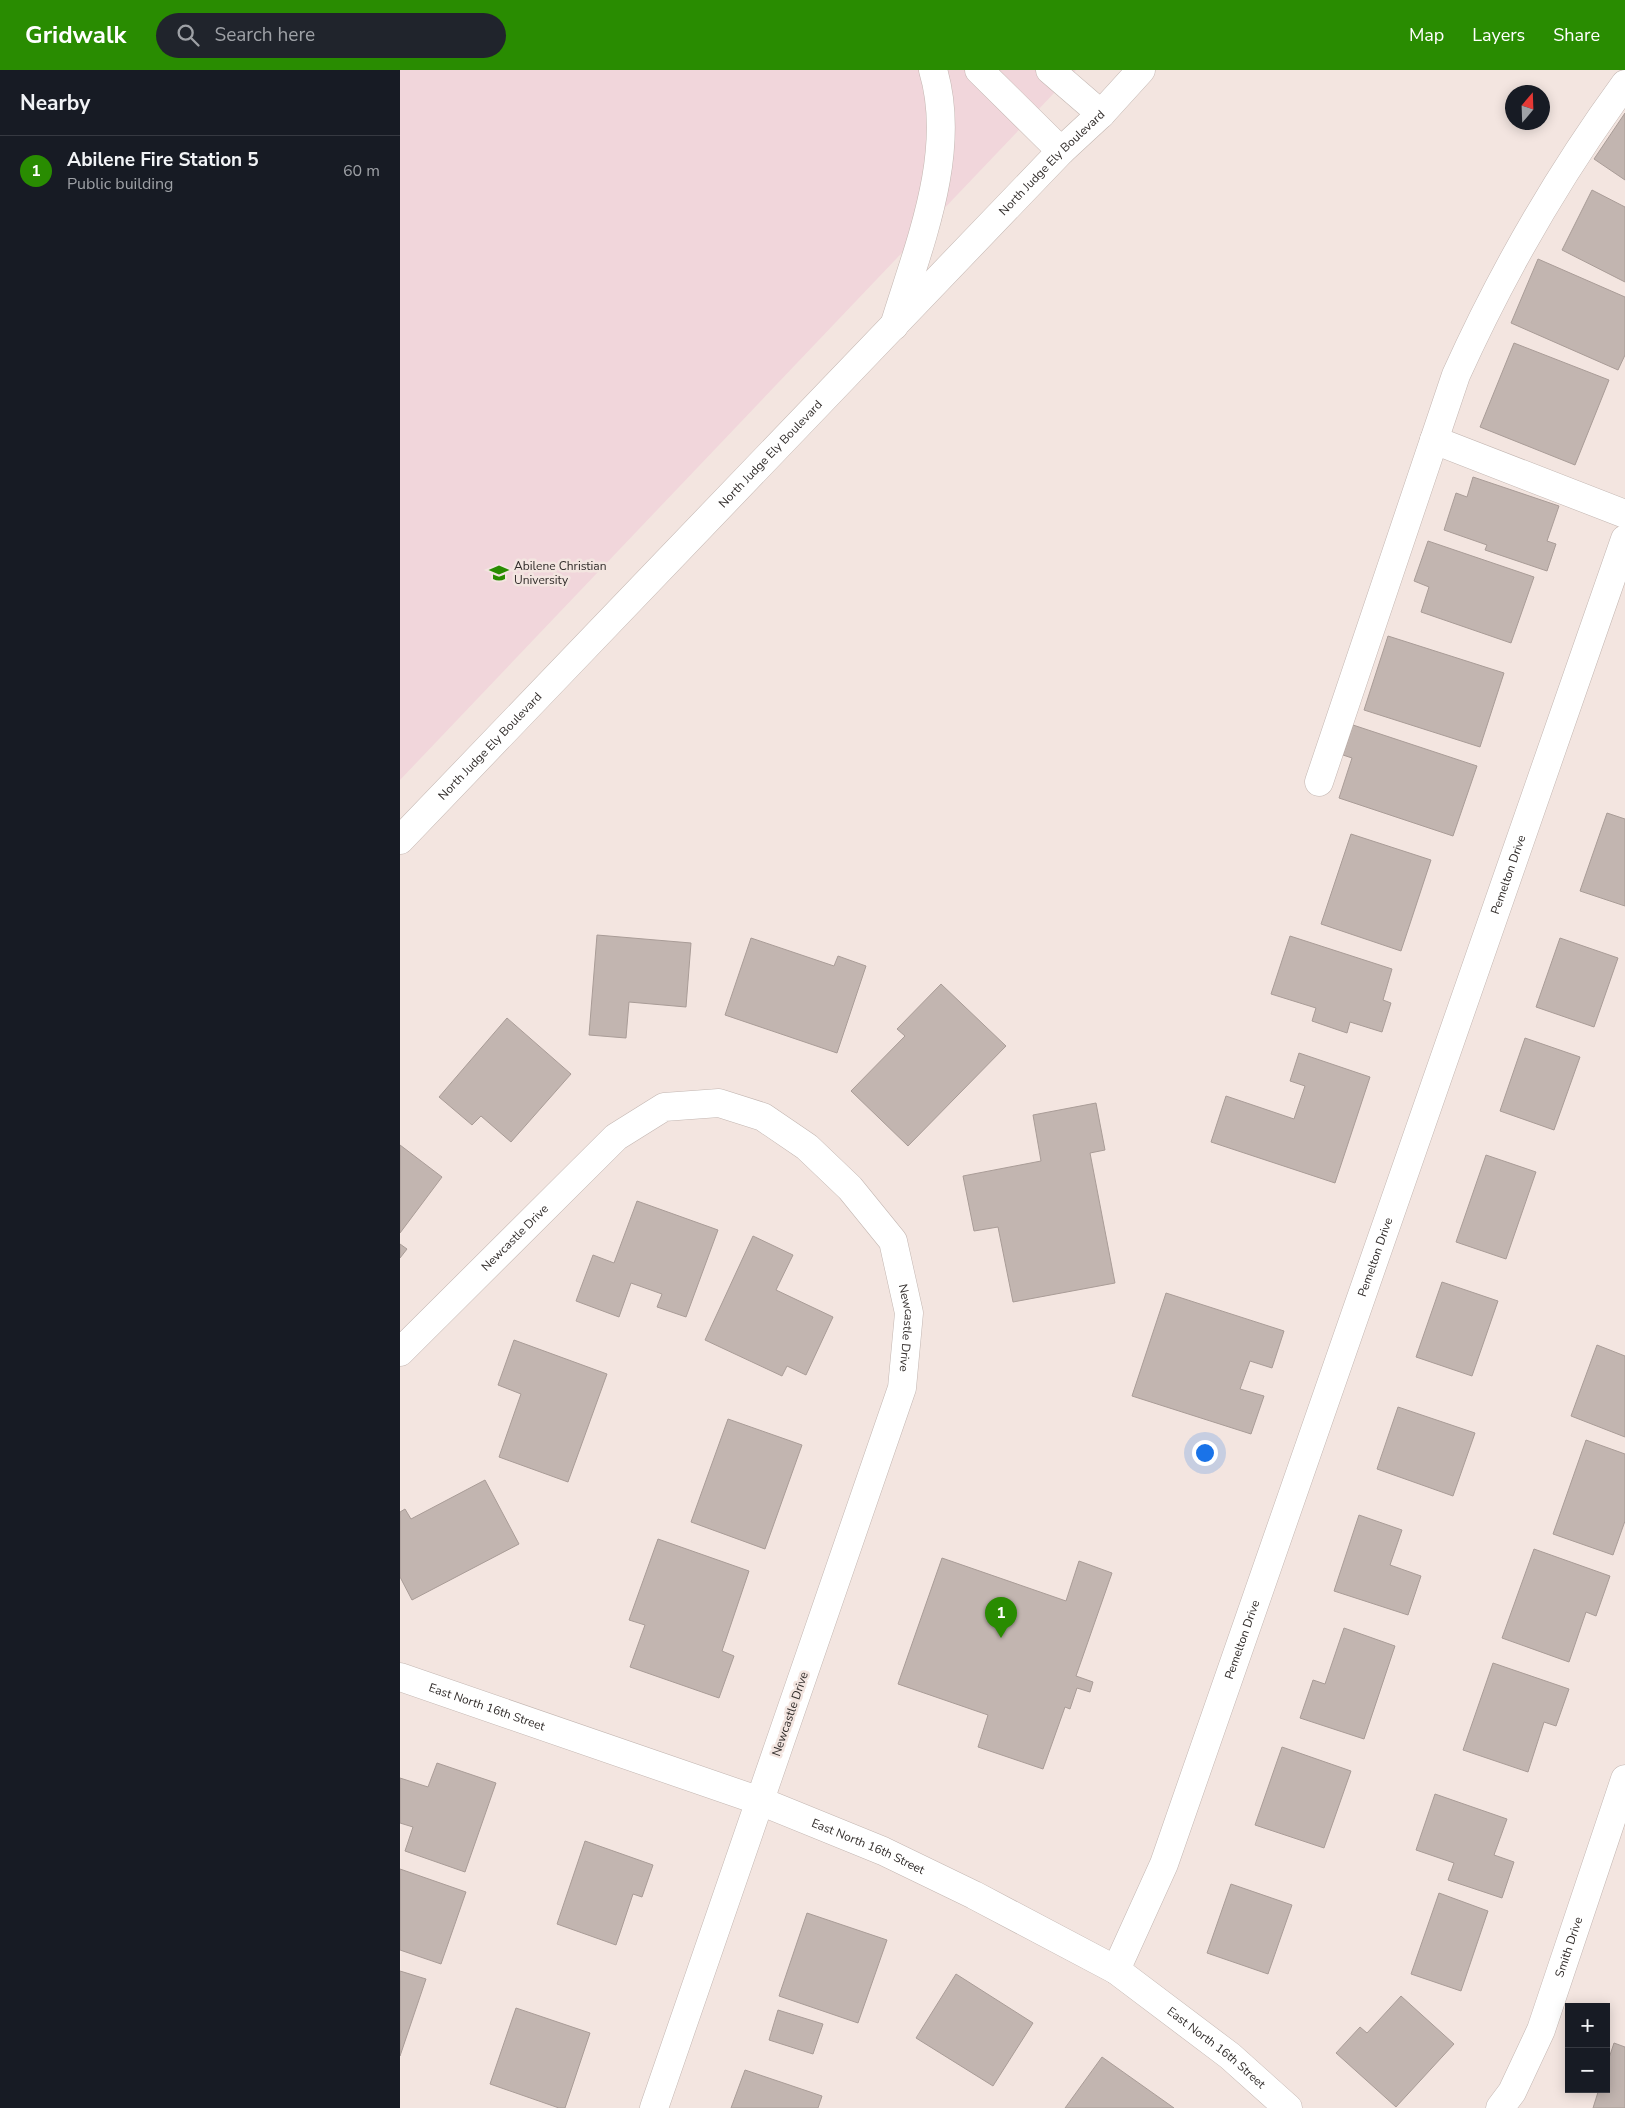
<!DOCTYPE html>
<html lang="en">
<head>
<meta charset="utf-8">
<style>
	:root { --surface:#171b24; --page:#20242c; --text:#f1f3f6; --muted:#9ea1a6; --line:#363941; --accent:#298c01 }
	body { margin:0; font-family:"Nunito Sans",sans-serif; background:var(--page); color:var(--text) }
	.controls { position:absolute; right:15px; bottom:15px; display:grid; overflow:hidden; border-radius:0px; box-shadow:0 2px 12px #0003 }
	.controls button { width:45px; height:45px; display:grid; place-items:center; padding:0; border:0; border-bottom:1px solid var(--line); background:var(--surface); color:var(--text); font:25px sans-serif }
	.compass { position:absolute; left:1105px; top:15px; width:45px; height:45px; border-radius:50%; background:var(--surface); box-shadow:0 2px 12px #0003; rotate:19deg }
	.you { position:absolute; left:804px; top:1382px; width:18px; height:18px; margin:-12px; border:4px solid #fff; border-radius:50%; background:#1a73e8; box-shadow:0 0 0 8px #1a73e833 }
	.badge { display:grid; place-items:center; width:32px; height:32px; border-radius:50%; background:var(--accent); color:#fff; font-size:16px; font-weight:700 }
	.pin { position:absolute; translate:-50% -41px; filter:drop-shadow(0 1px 2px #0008) }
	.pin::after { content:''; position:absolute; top:26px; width:18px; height:15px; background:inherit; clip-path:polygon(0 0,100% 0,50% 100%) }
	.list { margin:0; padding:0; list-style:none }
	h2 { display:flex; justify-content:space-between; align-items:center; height:65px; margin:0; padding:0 20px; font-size:21px }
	h2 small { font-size:16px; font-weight:400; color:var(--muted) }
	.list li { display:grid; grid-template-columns:32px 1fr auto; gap:15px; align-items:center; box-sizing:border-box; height:70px; padding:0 20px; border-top:1px solid var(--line) }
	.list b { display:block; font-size:19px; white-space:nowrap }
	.list p { margin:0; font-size:16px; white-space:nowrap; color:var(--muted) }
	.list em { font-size:16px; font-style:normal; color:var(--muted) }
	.icon { flex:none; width:28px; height:28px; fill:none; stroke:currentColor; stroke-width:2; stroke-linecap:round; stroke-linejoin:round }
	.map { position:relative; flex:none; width:1225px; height:2038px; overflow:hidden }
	header { display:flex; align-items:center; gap:30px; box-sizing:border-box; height:70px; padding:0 25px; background:var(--accent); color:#fff }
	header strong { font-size:24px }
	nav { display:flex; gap:28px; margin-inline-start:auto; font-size:18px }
	.search { width:350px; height:45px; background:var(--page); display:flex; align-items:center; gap:12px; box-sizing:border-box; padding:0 18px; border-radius:28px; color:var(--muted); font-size:19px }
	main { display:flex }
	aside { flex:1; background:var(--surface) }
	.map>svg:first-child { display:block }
	.education { fill:#f1d6db }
	.building { fill:#c2b5b0; stroke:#a99c97 }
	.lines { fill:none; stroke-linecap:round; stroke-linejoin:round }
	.minor-casing { stroke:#c3b6b1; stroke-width:29 }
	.major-casing { stroke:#c3b6b1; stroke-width:29 }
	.minor { stroke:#fff; stroke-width:28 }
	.major { stroke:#fff; stroke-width:28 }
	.labels { text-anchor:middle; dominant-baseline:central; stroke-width:5; stroke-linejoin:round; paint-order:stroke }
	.street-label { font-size:12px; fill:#322d2b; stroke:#f3e5e0 }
	.poi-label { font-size:12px; fill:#322d2b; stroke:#f3e5e0; text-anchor:start }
</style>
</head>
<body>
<header>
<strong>Gridwalk</strong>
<div class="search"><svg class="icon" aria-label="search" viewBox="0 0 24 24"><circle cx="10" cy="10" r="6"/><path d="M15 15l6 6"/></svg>Search here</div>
<nav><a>Map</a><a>Layers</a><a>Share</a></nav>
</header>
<main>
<aside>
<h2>Nearby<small></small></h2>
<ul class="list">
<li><span class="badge">1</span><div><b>Abilene Fire Station 5</b><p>Public building</p></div><em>60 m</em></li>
</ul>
</aside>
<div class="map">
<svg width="1225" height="2038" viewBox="0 0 1225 2038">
	<rect width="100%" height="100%" fill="#f3e5e0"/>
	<path class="education" d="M0 0H676L0 710Z"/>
	<path class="building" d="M1225 43V110L1194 89Z
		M1192 120 1225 137V212L1162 180Z
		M1138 189 1225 227V285L1218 300 1111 253Z
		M1114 273 1209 310 1175 395 1080 357Z
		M1073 407 1159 436 1147 471 1156 474 1147 501 1085 480 1087 475 1044 460 1056 423 1067 427Z
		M1028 471 1134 507 1111 573 1021 542 1029 517 1014 511Z
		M988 566 1104 603 1080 677 964 640Z
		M953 655 1077 696 1053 766 939 728 952 688 943 685Z
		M1207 743 1225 749V836L1180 821Z
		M951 764 1031 790 1001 881 921 854Z
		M197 865 291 873 286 937 229 932 226 968 189 965Z
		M890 866 992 899 983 930 991 933 982 962 950 952 947 963 912 951 916 938 871 924Z
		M351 868 434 896 438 886 466 896 437 983 325 945Z
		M1160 868 1218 888 1194 957 1136 937Z
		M541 914 606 976 508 1076 451 1021 505 966 497 959Z
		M107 948 171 1004 111 1072 81 1046 72 1055 39 1027Z
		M1125 968 1180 987 1154 1060 1100 1041Z
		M899 983 970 1007 935 1113 811 1072 826 1026 894 1049 905 1016 890 1011Z
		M696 1033 705 1080 690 1083 715 1213 613 1232 598 1157 574 1161 563 1106 641 1091 633 1045Z
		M0 1075 42 1107 0 1163Z
		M1086 1085 1136 1102 1106 1189 1056 1172Z
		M237 1131 318 1160 286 1247 257 1237 262 1224 231 1213 219 1247 176 1231 193 1185 214 1193Z
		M353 1166 393 1185 376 1220 433 1247 406 1305 387 1296 382 1306 305 1270Z
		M0 1174 7 1179 0 1188Z
		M1042 1212 1098 1231 1072 1306 1016 1287Z
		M766 1223 884 1261 872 1298 850 1291 840 1319 864 1326 851 1364 732 1326Z
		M114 1270 207 1304 168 1412 99 1387 121 1324 98 1315Z
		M1197 1275 1225 1286V1367L1171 1346Z
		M998 1337 1075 1363 1053 1426 977 1399Z
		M328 1349 402 1375 365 1479 291 1452Z
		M1186 1370 1225 1384V1451L1213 1485 1153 1464Z
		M85 1410 119 1474 12 1530 0 1507V1442L5 1439 11 1449Z
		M959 1445 1002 1460 990 1495 1021 1506 1008 1545 934 1521Z
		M258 1469 349 1501 322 1581 334 1586 319 1628 230 1597 245 1555 229 1550Z
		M1134 1479 1210 1506 1196 1546 1186 1542 1169 1592 1102 1568Z
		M542 1488 666 1531 679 1491 712 1503 676 1606 693 1612 690 1622 677 1618 670 1639 665 1637 643 1699 578 1677 588 1645 498 1614Z
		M944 1558 995 1576 964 1669 900 1648 913 1610 925 1614Z
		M1093 1593 1169 1619 1156 1656 1144 1652 1128 1702 1063 1680Z
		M882 1677 951 1701 924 1778 855 1755Z
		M37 1693 96 1713 65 1802 5 1781 13 1757 0 1753V1708L28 1717Z
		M1035 1724 1107 1749 1094 1785 1114 1792 1102 1828 1048 1810 1054 1793 1016 1780Z
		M185 1771 253 1795 242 1827 233 1824 216 1875 157 1854Z
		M0 1799 66 1822 41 1894 0 1880Z
		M831 1814 892 1835 868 1904 807 1883Z
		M1039 1823 1088 1841 1061 1921 1011 1904Z
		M407 1843 487 1870 458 1953 379 1926Z
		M0 1901 26 1909 0 1986Z
		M556 1904 633 1953 593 2016 516 1968Z
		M1001 1926 1054 1974 996 2037 936 1983 960 1957 967 1963Z
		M116 1938 190 1963 165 2038H159L90 2014Z
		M378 1940 423 1954 413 1984 369 1970Z
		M1214 1973 1225 1977V2038H1193L1199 2019H1206V1997Z
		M702 1987 774 2038H665Z
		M345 2000 422 2026 418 2038H331Z"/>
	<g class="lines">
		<g class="minor-casing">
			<g id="minor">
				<path d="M579 0 661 81"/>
				<path d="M650 0 701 44"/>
				<path d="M494 256C518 177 558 83 533 0"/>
				<path d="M1034 370 1225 444"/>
				<path d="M919 712 1056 305C1103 201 1157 107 1225 14"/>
				<path id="s1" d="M0 1282 216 1067 264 1037 319 1033 363 1047 407 1077 450 1118 493 1171 509 1243 502 1318 254 2038"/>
				<path id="s2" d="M0 1607 360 1731 483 1781 574 1825 716 1900 830 1986 888 2038"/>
				<path id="s3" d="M716 1900 764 1794 1225 469"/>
				<path id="s4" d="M1100 2038 1112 2022 1141 1960 1225 1709"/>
			</g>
		</g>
		<g class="major-casing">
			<g id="major">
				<path id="s5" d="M0 770 661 81 701 44 741 0"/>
			</g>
		</g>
		<use href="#minor" class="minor"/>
		<use href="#major" class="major"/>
	</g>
	<defs>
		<g id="university-bare" transform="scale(1.5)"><path d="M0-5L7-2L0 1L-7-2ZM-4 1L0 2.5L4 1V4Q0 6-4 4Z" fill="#298c01" stroke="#f3e5e0" stroke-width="2.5" paint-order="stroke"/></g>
	</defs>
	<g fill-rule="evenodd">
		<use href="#university-bare" x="99" y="503"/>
	</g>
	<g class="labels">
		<g class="street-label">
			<text stroke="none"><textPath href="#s5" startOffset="940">North Judge Ely Boulevard</textPath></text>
			<text stroke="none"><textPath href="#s5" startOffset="535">North Judge Ely Boulevard</textPath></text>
			<text stroke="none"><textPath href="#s5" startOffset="130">North Judge Ely Boulevard</textPath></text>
			<text stroke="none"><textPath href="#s3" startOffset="1164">Pemelton Drive</textPath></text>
			<text stroke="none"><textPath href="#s1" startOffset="162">Newcastle Drive</textPath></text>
			<text stroke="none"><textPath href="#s3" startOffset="759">Pemelton Drive</textPath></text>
			<text stroke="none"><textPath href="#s1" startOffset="732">Newcastle Drive</textPath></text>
			<text stroke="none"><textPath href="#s3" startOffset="354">Pemelton Drive</textPath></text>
			<text stroke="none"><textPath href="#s2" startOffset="92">East North 16th Street</textPath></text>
			<text transform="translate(390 1644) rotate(-71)">Newcastle Drive</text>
			<text stroke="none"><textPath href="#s2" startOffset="498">East North 16th Street</textPath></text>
			<text stroke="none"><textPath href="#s4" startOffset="176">Smith Drive</textPath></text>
			<text stroke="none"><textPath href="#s2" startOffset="902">East North 16th Street</textPath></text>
		</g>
		<g class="poi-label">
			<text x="114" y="496">Abilene Christian<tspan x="114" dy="14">University</tspan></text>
		</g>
	</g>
</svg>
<div class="controls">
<button>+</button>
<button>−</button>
</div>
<svg class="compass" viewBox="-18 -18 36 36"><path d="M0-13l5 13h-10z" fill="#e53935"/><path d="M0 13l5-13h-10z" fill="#9ea1a6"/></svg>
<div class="you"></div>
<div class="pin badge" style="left:601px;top:1568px">1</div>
</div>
</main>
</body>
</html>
